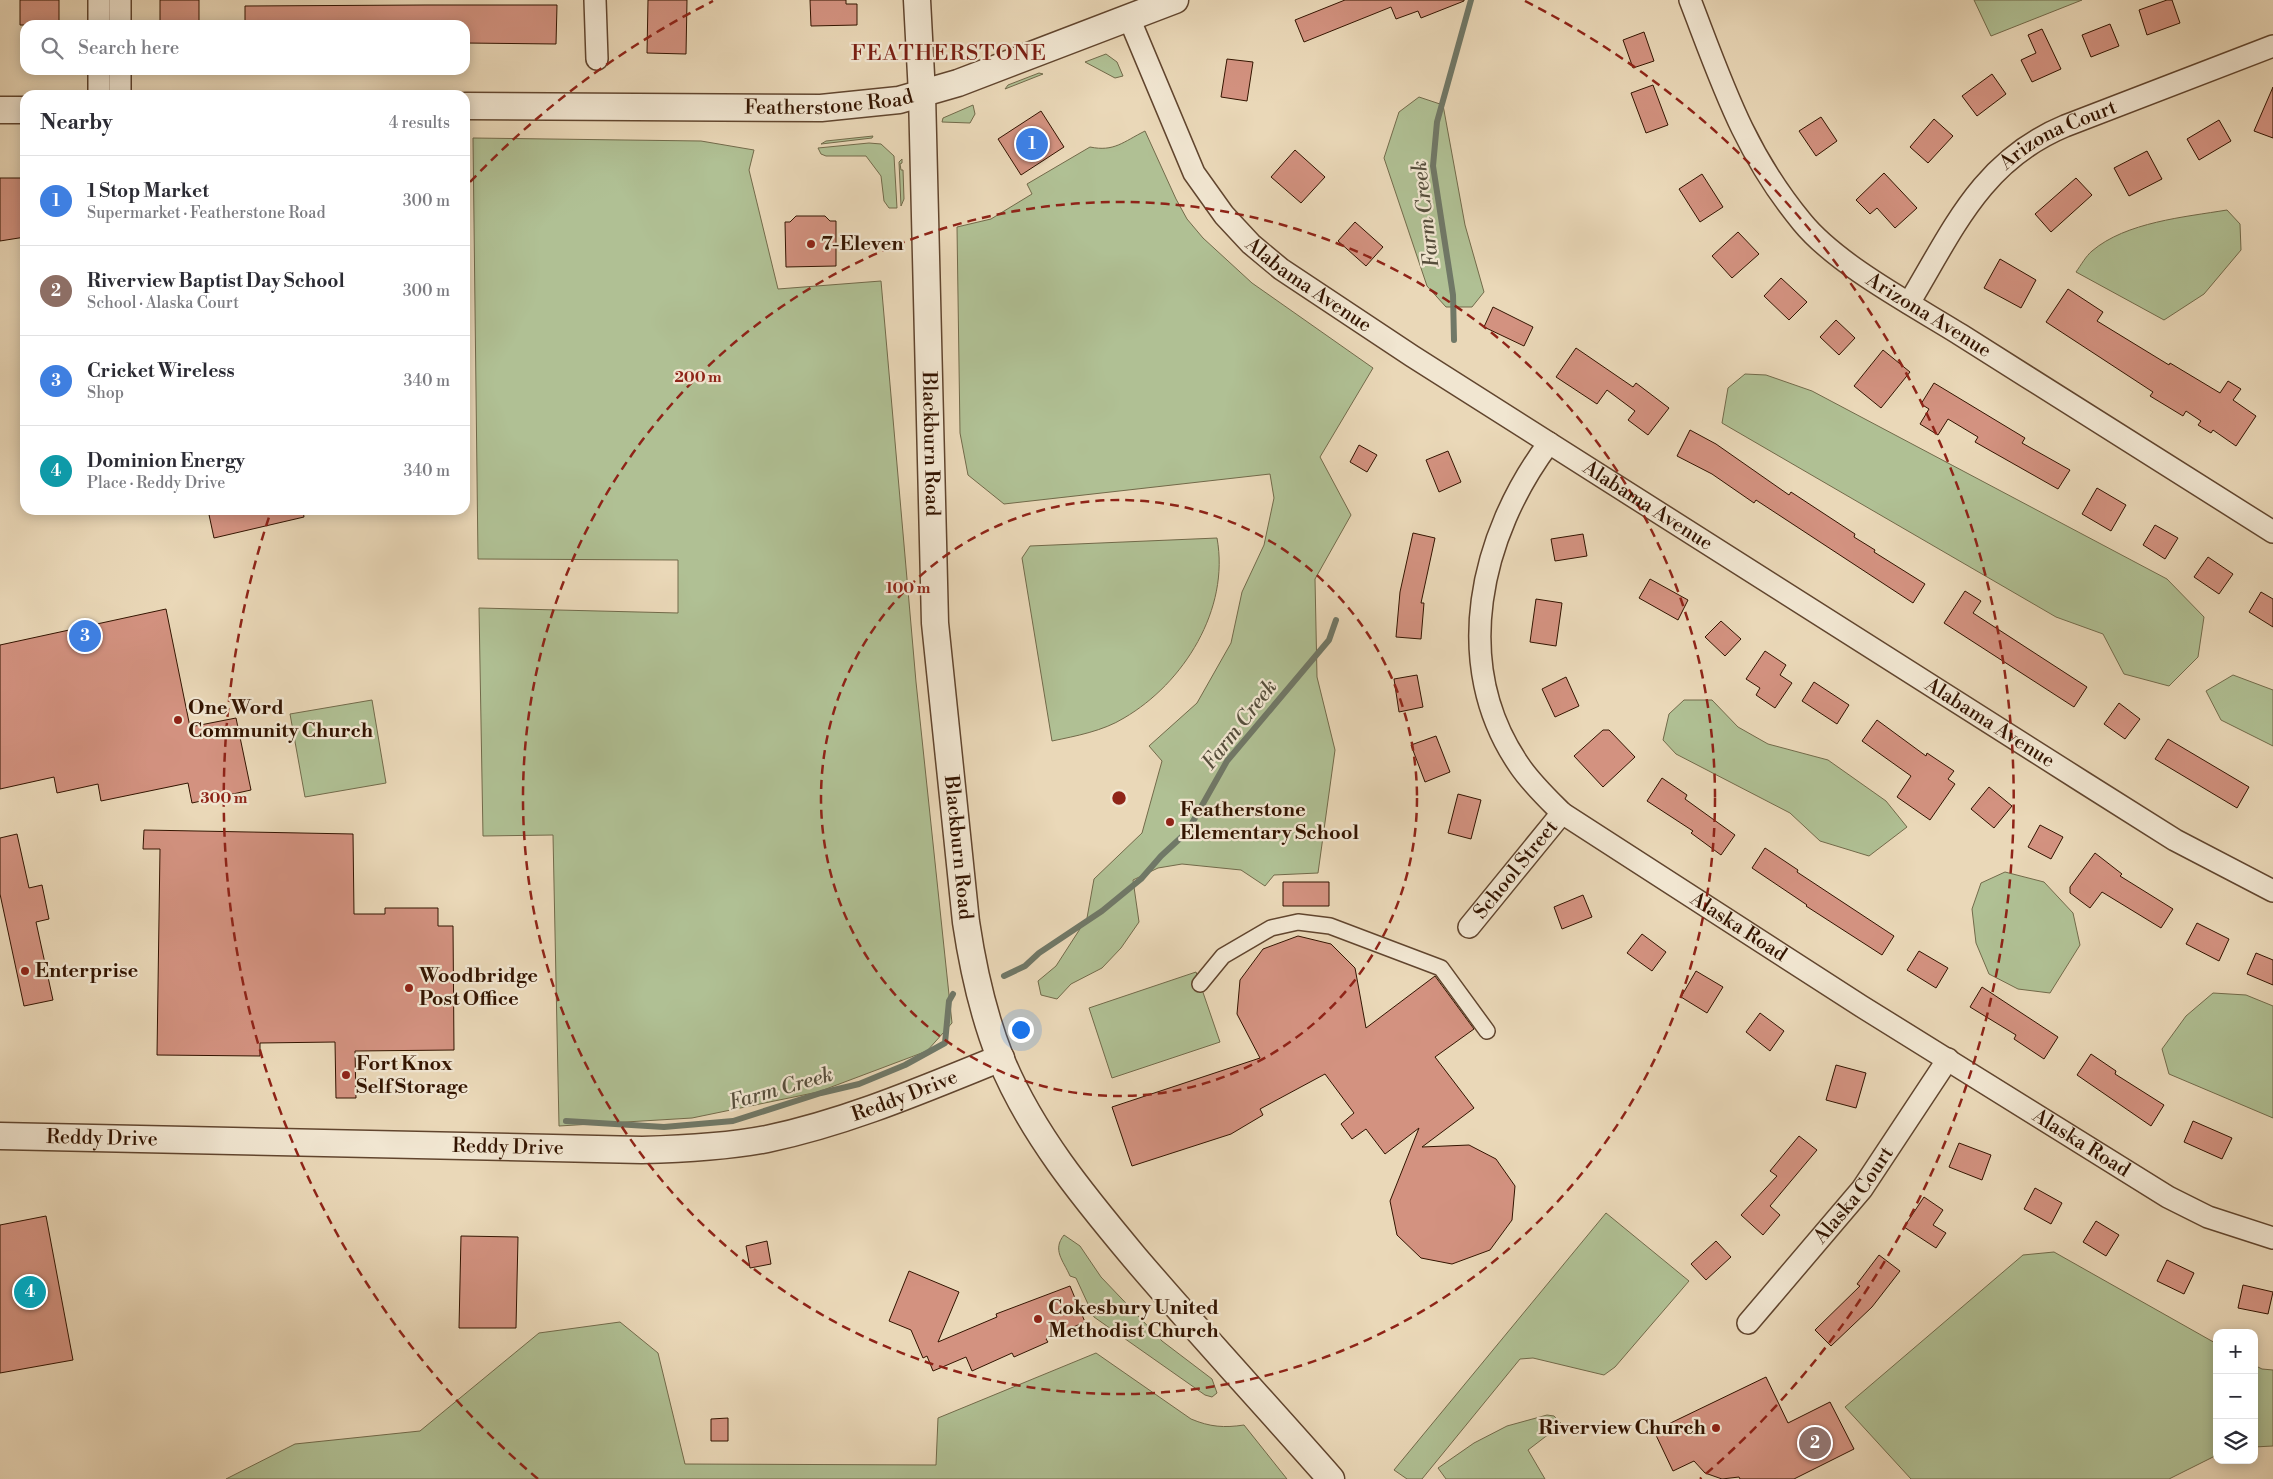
<!DOCTYPE html>
<html lang="en">
<head>
<meta charset="utf-8">
<style>
	:root { --surface:#fff; --page:#f2f2f3; --text:#2b2b33; --muted:#7c7c81; --line:#e1e1e2; --accent:#7c3aed }
	body { margin:0; font-family:"Libre Bodoni",serif; background:var(--page); color:var(--text) }
	.controls { position:absolute; right:15px; bottom:15px; display:grid; overflow:hidden; border-radius:10px; box-shadow:0 2px 12px #0003 }
	.controls button { width:45px; height:45px; display:grid; place-items:center; padding:0; border:0; border-bottom:1px solid var(--line); background:var(--surface); color:var(--text); font:25px sans-serif }
	.you { position:absolute; left:1020px; top:1029px; width:18px; height:18px; margin:-12px; border:4px solid #fff; border-radius:50%; background:#1a73e8; box-shadow:0 0 0 8px #1a73e833 }
	.badge { display:grid; place-items:center; width:32px; height:32px; border-radius:50%; background:var(--accent); color:#fff; font-size:16px; font-weight:700 }
	.pin { position:absolute; translate:-50% -50%; border:2px solid #fff; box-shadow:0 1px 5px #0006 }
	.list { margin:0; padding:0; list-style:none }
	h2 { display:flex; justify-content:space-between; align-items:center; height:65px; margin:0; padding:0 20px; font-size:21px }
	h2 small { font-size:16px; font-weight:400; color:var(--muted) }
	.list li { display:grid; grid-template-columns:32px 1fr auto; gap:15px; align-items:center; box-sizing:border-box; height:90px; padding:0 20px; border-top:1px solid var(--line) }
	.list b { display:block; font-size:19px; white-space:nowrap }
	.list p { margin:0; font-size:16px; white-space:nowrap; color:var(--muted) }
	.list em { font-size:16px; font-style:normal; color:var(--muted) }
	.icon { flex:none; width:28px; height:28px; fill:none; stroke:currentColor; stroke-width:2; stroke-linecap:round; stroke-linejoin:round }
	.map { position:relative; flex:none; width:2273px; height:1479px; overflow:hidden }
	.search { position:absolute; background:var(--surface); box-shadow:0 2px 12px #0003; left:20px; top:20px; width:450px; height:55px; display:flex; align-items:center; gap:12px; box-sizing:border-box; padding:0 18px; border-radius:15px; color:var(--muted); font-size:19px }
	.panel { position:absolute; background:var(--surface); box-shadow:0 2px 12px #0003; left:20px; top:90px; width:450px; height:425px; border-radius:15px }
	.map>svg:first-child { display:block }
	.green { fill:#b0c094; stroke:#726a4a }
	.lines { fill:none; stroke-linecap:round; stroke-linejoin:round }
	.stream { stroke:#707867; stroke-width:6 }
	.building { fill:#d39280; stroke:#331400 }
	.pedestrian-casing { stroke:#61452e; stroke-width:18 }
	.minor-casing { stroke:#61452e; stroke-width:24 }
	.tertiary-casing { stroke:#61452e; stroke-width:29 }
	.pedestrian { stroke:#f1e6d1; stroke-width:15 }
	.minor { stroke:#f1e6d1; stroke-width:21 }
	.tertiary { stroke:#f1e6d1; stroke-width:26 }
	.ring { fill:none; stroke:#8f2418; stroke-width:2.5; stroke-dasharray:9 6 }
	.poi-dot { fill:#8f2418; stroke:#f1e6d1; stroke-width:2 }
	.labels { text-anchor:middle; dominant-baseline:central; stroke-width:4.5; stroke-linejoin:round; paint-order:stroke }
	.street-label { font-size:20px; fill:#331400; stroke:#f1e6d1 }
	.poi-label { font-size:20px; font-weight:bold; fill:#331400; stroke:#f1e6d1; text-anchor:start }
	.water-label { font-size:21px; font-style:italic; fill:#564e3c; stroke:#f1e6d1 }
	.quarter-label { font-size:22px; letter-spacing:1px; fill:#7a1f14; stroke:#f1e6d1 }
	.centre { fill:#8f2418; stroke:#f1e6d1; stroke-width:2.5 }
	.ring-label { font-size:15px; text-anchor:middle; font-weight:bold; fill:#8f2418; stroke:#f1e6d1; stroke-width:4.5; stroke-linejoin:round; paint-order:stroke }
</style>
</head>
<body>
<div class="map">
<svg width="2273" height="1479" viewBox="0 0 2273 1479">
	<rect width="100%" height="100%" fill="#ead8b8"/>
	<filter id="stains"><feTurbulence type="fractalNoise" baseFrequency=".004" numOctaves="4"/><feColorMatrix values="0 0 0 0 .2 0 0 0 0 .09 0 0 0 0 .02 0 0 0 .5 -.17"/></filter>
	<radialGradient id="worn" r=".72"><stop offset=".6" stop-color="#630" stop-opacity="0"/><stop offset="1" stop-color="#630" stop-opacity=".3"/></radialGradient>
	<path class="green" d="M1974 0H2082L1991 36Z
		M1106 54 1117 62 1123 76 1115 78 1085 62Z
		M1039 73 1043 74 1005 89 1008 85Z
		M1419 97 1443 105 1465 225 1484 292 1472 307H1446L1427 286 1384 158 1399 112Z
		M973 105 975 114 970 123 942 122 943 118Z
		M1145 131 1176 199 1187 219 1203 238 1252 283 1373 368 1320 457 1351 515 1315 579 1317 677 1335 750 1318 873 1274 875 1265 886 1241 870 1182 864 1158 868 1133 880 1139 922 1121 948 1102 968 1071 984 1057 999 1041 995 1038 981 1056 966 1087 918 1094 879 1142 833 1162 761 1149 746 1197 703 1231 643 1242 592 1264 545 1274 498 1270 474 1004 504 968 475 960 433 957 227 991 219 1032 194 1027 184 1090 147C1114 152 1123 142 1145 131Z
		M873 136 872 138 821 144 826 141Z
		M473 138 701 141 754 150 749 170 778 289 881 281 916 682 952 1023 927 1051 818 1092 692 1118 559 1126 553 835 483 836 479 608 678 613V560L478 559Z
		M869 143 881 144 894 156 897 208H889L884 201 881 176 866 156H826L821 154 818 148Z
		M902 159V163L900 164 901 170H903L904 199 901 206 899 162Z
		M2227 210 2240 224 2241 250 2204 294 2164 320 2076 272C2081 265 2086 256 2092 251 2126 222 2185 217 2227 210Z
		M1745 374 1766 375 1812 391 2167 579 2204 617 2198 657 2169 686 2124 674 2103 634 2056 617 1722 423 1728 388Z
		M1217 538C1230 609 1184 683 1124 718 1103 731 1076 736 1052 741L1022 558 1030 546Z
		M2233 675 2273 690V746L2221 720 2206 691Z
		M372 700 386 783 305 797 290 714Z
		M1684 700H1712L1738 727 1768 744 1828 760 1886 801 1907 827 1869 856 1820 841 1790 813 1676 754 1663 740 1669 714Z
		M2005 872 2044 882 2073 913 2080 945 2050 993 2018 989 1989 974 1976 943 1972 909 1981 883Z
		M1196 972 1220 1042 1112 1078 1089 1008Z
		M2213 993 2246 995 2273 1006V1118L2169 1074 2162 1049 2186 1016Z
		M1606 1213 1689 1281 1615 1367 1604 1375 1533 1358 1520 1359 1422 1479H1407L1394 1470Z
		M1064 1235 1080 1246 1101 1277 1162 1341 1212 1379 1217 1393 1212 1397 1205 1395 1094 1317 1076 1278 1070 1276C1063 1260 1052 1250 1064 1235Z
		M2054 1252 2217 1344V1455L2169 1479H1911L1845 1407 2023 1255Z
		M620 1322 658 1353 685 1464 936 1465 938 1418 1096 1353 1191 1419C1210 1427 1224 1428 1244 1425L1287 1479H226L295 1444 420 1431 539 1333Z
		M2254 1365 2262 1369 2273 1370V1446L2254 1447Z
		M1547 1415 1554 1416 1562 1424 1528 1450 1545 1479H1446L1438 1468 1474 1443 1507 1426Z"/>
	<g class="lines">
		<path class="stream" d="M1454 340 1453 295 1433 166 1437 122 1471 0
			M1004 976 1025 966 1039 953 1102 911 1141 879 1161 856 1187 832 1227 761 1329 640 1336 620
			M566 1121 664 1127 733 1121 821 1093 859 1084 905 1065 945 1043 949 1001 953 994"/>
	</g>
	<path class="building" d="M20 0H59V25H20Z
		M160 0H199V25H160Z
		M648 0H687L686 54 647 53Z
		M810 0H846V4H857V25L811 26Z
		M1345 0H1464V1L1421 18 1418 11 1396 19 1391 7 1304 42 1295 20Z
		M2167 0H2172L2180 23 2147 35 2139 10Z
		M425 5H557L556 44 465 43V25H245V6Z
		M2110 24 2119 46 2091 57 2082 35Z
		M2042 29 2061 69 2032 82 2021 60 2036 53 2028 35Z
		M1644 32 1654 61 1633 68 1623 40Z
		M1227 59 1253 62 1247 101 1221 97Z
		M1992 74 2006 94 1977 116 1962 96Z
		M1653 85 1668 125 1646 133 1631 93Z
		M2273 87V138L2254 131Z
		M1041 111 1064 147 1021 175 998 139Z
		M1821 117 1837 141 1816 156 1799 131Z
		M1934 119 1953 136 1928 163 1910 147Z
		M2219 120 2231 141 2199 160 2187 139Z
		M1295 150 1325 177 1301 203 1271 177Z
		M2147 151 2162 179 2129 196 2114 168Z
		M1884 173 1917 208 1895 228 1877 208 1870 214 1856 200Z
		M1702 174 1723 207 1700 222 1679 189Z
		M0 178H25V237L0 241Z
		M2076 178 2092 195 2051 232 2035 214Z
		M796 216H825L830 221H836V266L786 267 785 222H790Z
		M1355 222 1383 247 1366 266 1338 241Z
		M1738 232 1759 254 1732 278 1712 256Z
		M2000 259 2036 280 2021 308 1984 288Z
		M1781 278 1807 302 1789 320 1764 296Z
		M2068 289 2103 312 2097 321 2169 365 2170 363 2220 393 2228 381 2241 389 2233 400 2256 416 2236 446 2213 430 2211 433 2198 425 2201 421 2186 411 2183 416 2150 396 2153 392 2046 322Z
		M1493 307 1533 327 1524 346 1484 327Z
		M1836 320 1855 338 1839 355 1820 337Z
		M1576 348 1633 387 1636 383 1669 408 1648 435 1628 420 1635 411 1607 390 1597 404 1556 377Z
		M1883 350 1910 372 1881 408 1854 386Z
		M1934 383 2025 438 2022 443 2070 470 2058 489 1975 442 1978 437 1948 419 1938 435 1920 424 1929 409 1921 404Z
		M1690 430 1716 444 1789 495 1791 492 1855 534 1854 537 1875 550 1874 552 1925 584 1913 603 1756 500 1754 503 1712 474 1677 456Z
		M1359 445 1377 455 1367 472 1350 462Z
		M1448 451 1461 482 1439 492 1426 460Z
		M2097 488 2126 505 2111 531 2082 514Z
		M208 510H303L304 517 214 538Z
		M2155 525 2178 538 2165 559 2143 545Z
		M1413 533 1435 538 1421 603H1424L1421 639 1396 637 1400 592Z
		M1583 534 1587 556 1555 561 1551 539Z
		M2208 557 2233 574 2219 594 2194 577Z
		M1650 579 1688 600 1678 620 1639 598Z
		M1965 591 1981 601 1973 613 2087 687 2074 707 1944 623Z
		M2261 592 2273 599V627L2249 612Z
		M1536 599 1562 603 1556 646 1530 642Z
		M166 609 190 727 236 718 251 790 192 803 188 783 101 801 98 784 57 793 54 777 0 789V645Z
		M1721 621 1741 639 1725 656 1705 637Z
		M1765 651 1786 665 1780 675 1792 683 1775 708 1756 695 1760 688 1746 679Z
		M1417 675 1423 707 1399 712 1394 679Z
		M1566 677 1579 706 1555 717 1542 689Z
		M1814 682 1849 705 1837 724 1802 701Z
		M2119 703 2140 719 2125 739 2104 724Z
		M1877 720 1926 756 1927 753 1954 771 1948 779 1955 784 1930 820 1897 797 1911 776 1862 741Z
		M1603 730H1609L1635 757 1603 787 1574 756Z
		M1436 736 1450 772 1425 782 1411 745Z
		M2168 739 2249 787 2237 808 2155 759Z
		M1662 778 1687 795 1685 799 1735 835 1721 855 1691 833 1693 831 1647 801Z
		M1989 787 2012 806 1994 828 1971 809Z
		M1458 794 1481 800 1471 839 1448 833Z
		M2040 825 2063 837 2051 859 2028 847Z
		M144 830 353 834 354 914H385V908H438V926H453L454 1050 355 1051 356 1098H336L335 1042 260 1043V1056L157 1055 160 849H143Z
		M17 834 29 888 42 885 49 919 36 922 53 1000 24 1006 0 894V838Z
		M1765 848 1798 870 1797 872 1894 936 1882 955 1806 906 1807 905 1752 868Z
		M2095 853 2122 874 2120 876 2173 909 2161 928 2102 892 2090 908 2070 893V887Z
		M1283 882H1329V906H1283Z
		M1583 895 1592 917 1562 929 1554 907Z
		M2197 923 2229 939 2219 961 2186 944Z
		M1642 934 1666 952 1652 971 1627 953Z
		M1298 936 1331 944 1355 968 1366 1028 1435 976 1474 1029 1435 1057 1474 1108 1422 1147 1469 1145 1496 1159 1515 1186 1512 1220 1490 1250 1452 1264 1421 1258 1397 1235 1390 1201 1419 1128 1385 1154 1366 1129 1352 1139 1341 1124 1354 1113 1325 1074 1260 1109 1263 1115 1231 1134 1132 1166 1112 1107 1260 1058 1237 1014 1240 980 1263 949Z
		M1919 951 1948 968 1936 988 1907 970Z
		M2256 953 2273 960V985L2247 974Z
		M1696 971 1723 987 1707 1013 1681 997Z
		M1982 987 2058 1037 2044 1059 2014 1039 2016 1035 1970 1007Z
		M1760 1013 1784 1031 1770 1051 1746 1032Z
		M2091 1054 2116 1071 2115 1074 2164 1105 2151 1126 2077 1075Z
		M1836 1065 1866 1073 1856 1108 1826 1100Z
		M2193 1121 2232 1138 2222 1159 2184 1142Z
		M1799 1136 1817 1150 1770 1206 1780 1215 1763 1235 1741 1215 1777 1176 1770 1171Z
		M1959 1143 1991 1155 1982 1180 1949 1167Z
		M2035 1188 2062 1203 2051 1224 2024 1209Z
		M1924 1197 1943 1210 1933 1225 1946 1233 1936 1248 1904 1227Z
		M46 1216 73 1360 0 1373V1225Z
		M2096 1221 2119 1235 2106 1256 2083 1242Z
		M461 1236 518 1237 516 1328H459Z
		M767 1241 771 1264 750 1268 746 1246Z
		M1716 1241 1731 1257 1706 1280 1691 1264Z
		M1879 1255 1900 1271 1872 1307 1831 1346 1815 1330 1860 1286 1857 1284Z
		M2167 1260 2194 1273 2184 1294 2157 1281Z
		M909 1271 959 1292 938 1342 997 1317 996 1314 1070 1286 1085 1322 1046 1339 1048 1342 1014 1357 1012 1353 972 1371 966 1357 933 1371 927 1356 923 1358 911 1330 889 1321Z
		M2243 1285 2273 1292 2268 1314 2238 1308Z
		M1766 1377 1788 1423 1830 1402 1854 1449 1794 1479H1740L1739 1477 1722 1479 1705 1473 1694 1461 1673 1471 1654 1431Z
		M728 1418V1441H711V1419Z"/>
	<g class="lines">
		<g class="pedestrian-casing">
			<path id="pedestrian" d="M1200 984 1223 956 1271 928 1298 922 1330 926 1441 968 1487 1031"/>
		</g>
		<g class="minor-casing">
			<g id="minor">
				<path d="M120 0V25"/>
				<path d="M595 0 597 59"/>
				<path id="s1" d="M1690 0C1722 83 1744 152 1802 222 1837 265 1913 305 1961 335 2065 401 2170 466 2273 532"/>
				<path id="s2" d="M1129 18 1194 173 1224 215 1251 244 1281 269 1412 356 2083 782 2175 840 2273 891"/>
				<path d="M99 25V0"/>
				<path d="M120 70V95"/>
				<path d="M99 95V70"/>
				<path id="s3" d="M1909 303C1953 230 1981 161 2065 126L2273 46"/>
				<path id="s4" d="M1549 443C1480 535 1450 664 1519 765 1531 783 1547 798 1562 813L1861 1006 2168 1197 2208 1217 2273 1238"/>
				<path id="s5" d="M1469 927 1562 813"/>
				<path id="s6" d="M1748 1323 1862 1189 1948 1059"/>
			</g>
		</g>
		<g class="tertiary-casing">
			<g id="tertiary">
				<path id="s7" d="M917 0 922 94 935 623 966 922C973 969 983 1014 1000 1057 1030 1132 1084 1197 1135 1258 1199 1333 1266 1405 1331 1479"/>
				<path id="s8" d="M465 106 821 108 899 100 958 83 1175 0"/>
				<path d="M0 110H25"/>
				<path id="s9" d="M0 1136 642 1150C684 1149 726 1147 767 1139 848 1122 924 1089 1001 1058"/>
			</g>
		</g>
		<use href="#pedestrian" class="pedestrian"/>
		<use href="#minor" class="minor"/>
		<use href="#tertiary" class="tertiary"/>
	</g>
	<g class="ring">
		<circle cx="1119" cy="798" r="298"/>
		<circle cx="1119" cy="798" r="596"/>
		<path d="M538 1479A895 895 0 0 1 270 514M470 182A895 895 0 0 1 713 1M1525 1A895 895 0 0 1 1700 1479"/>
	</g>
	<g class="poi-dot">
		<circle cx="811" cy="244" r="5"/>
		<circle cx="178" cy="720" r="5"/>
		<circle cx="1170" cy="822" r="5"/>
		<circle cx="25" cy="971" r="5"/>
		<circle cx="409" cy="988" r="5"/>
		<circle cx="346" cy="1075" r="5"/>
		<circle cx="1038" cy="1319" r="5"/>
		<circle cx="1716" cy="1428" r="5"/>
	</g>
	<g class="labels">
		<g class="street-label">
			<text stroke="none"><textPath href="#s8" startOffset="364">Featherstone Road</textPath></text>
			<text stroke="none"><textPath href="#s3" startOffset="231">Arizona Court</textPath></text>
			<text stroke="none"><textPath href="#s2" startOffset="330">Alabama Avenue</textPath></text>
			<text stroke="none"><textPath href="#s1" startOffset="408">Arizona Avenue</textPath></text>
			<text stroke="none"><textPath href="#s7" startOffset="444">Blackburn Road</textPath></text>
			<text stroke="none"><textPath href="#s2" startOffset="735">Alabama Avenue</textPath></text>
			<text stroke="none"><textPath href="#s2" startOffset="1140">Alabama Avenue</textPath></text>
			<text stroke="none"><textPath href="#s7" startOffset="849">Blackburn Road</textPath></text>
			<text stroke="none"><textPath href="#s5" startOffset="74">School Street</textPath></text>
			<text stroke="none"><textPath href="#s4" startOffset="620">Alaska Road</textPath></text>
			<text stroke="none"><textPath href="#s9" startOffset="912">Reddy Drive</textPath></text>
			<text stroke="none"><textPath href="#s9" startOffset="102">Reddy Drive</textPath></text>
			<text stroke="none"><textPath href="#s4" startOffset="1025">Alaska Road</textPath></text>
			<text stroke="none"><textPath href="#s9" startOffset="508">Reddy Drive</textPath></text>
			<text stroke="none"><textPath href="#s6" startOffset="166">Alaska Court</textPath></text>
		</g>
		<g class="poi-label">
			<text x="821" y="244">7-Eleven</text>
			<text x="188" y="708">One Word<tspan x="188" dy="23">Community Church</tspan></text>
			<text x="1180" y="810">Featherstone<tspan x="1180" dy="23">Elementary School</tspan></text>
			<text x="35" y="971">Enterprise</text>
			<text x="419" y="976">Woodbridge<tspan x="419" dy="23">Post Office</tspan></text>
			<text x="356" y="1064">Fort Knox<tspan x="356" dy="23">Self Storage</tspan></text>
			<text x="1048" y="1308">Cokesbury United<tspan x="1048" dy="23">Methodist Church</tspan></text>
			<text x="1706" y="1428" text-anchor="end">Riverview Church</text>
		</g>
		<g class="water-label">
			<text transform="translate(1426 214) rotate(-97)">Farm Creek</text>
			<text transform="translate(1240 725) rotate(-52)">Farm Creek</text>
			<text transform="translate(781 1089) rotate(-16)">Farm Creek</text>
		</g>
		<g class="quarter-label">
			<text x="949" y="53">FEATHERSTONE</text>
		</g>
	</g>
	<circle cx="1119" cy="798" r="8" class="centre"/>
	<g class="ring-label">
		<text x="698" y="382">200 m</text>
		<text x="908" y="593">100 m</text>
		<text x="224" y="803">300 m</text>
	</g>
	<rect width="100%" height="100%" filter="url(#stains)"/>
	<rect width="100%" height="100%" fill="url(#worn)"/>
</svg>
<div class="controls">
<button>+</button>
<button>−</button>
<button><svg class="icon" aria-label="layers" viewBox="0 0 24 24"><path d="M12 4l9 5-9 5-9-5zM3 14l9 5 9-5"/></svg></button>
</div>
<div class="you"></div>
<div class="pin badge" style="left:1032px;top:144px;background:#3f7fe0">1</div>
<div class="pin badge" style="left:1815px;top:1443px;background:#8d6e63">2</div>
<div class="pin badge" style="left:85px;top:636px;background:#3f7fe0">3</div>
<div class="pin badge" style="left:30px;top:1292px;background:#0f9aa8">4</div>
<div class="search"><svg class="icon" aria-label="search" viewBox="0 0 24 24"><circle cx="10" cy="10" r="6"/><path d="M15 15l6 6"/></svg>Search here</div>
<section class="panel">
<h2>Nearby<small>4 results</small></h2>
<ul class="list">
<li><span class="badge" style="background:#3f7fe0">1</span><div><b>1 Stop Market</b><p>Supermarket · Featherstone Road</p></div><em>300 m</em></li>
<li><span class="badge" style="background:#8d6e63">2</span><div><b>Riverview Baptist Day School</b><p>School · Alaska Court</p></div><em>300 m</em></li>
<li><span class="badge" style="background:#3f7fe0">3</span><div><b>Cricket Wireless</b><p>Shop</p></div><em>340 m</em></li>
<li><span class="badge" style="background:#0f9aa8">4</span><div><b>Dominion Energy</b><p>Place · Reddy Drive</p></div><em>340 m</em></li>
</ul>
</section>
</div>
</body>
</html>
